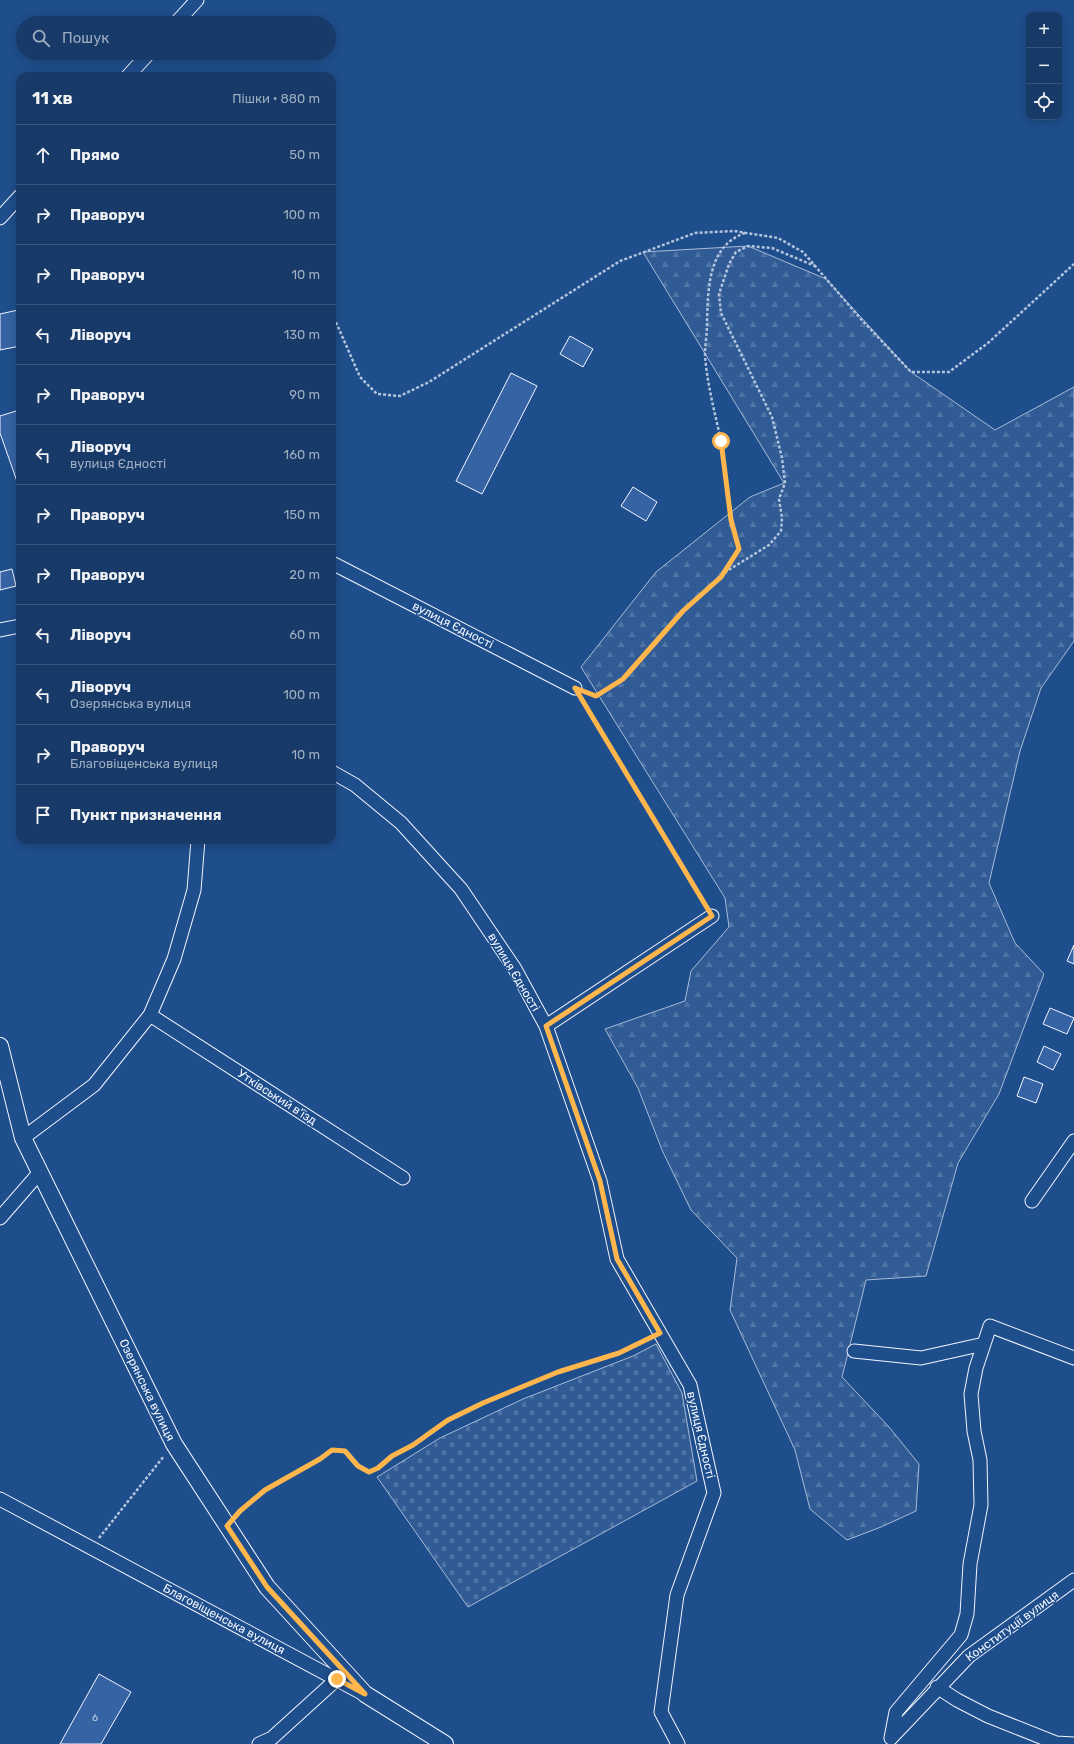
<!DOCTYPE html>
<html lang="uk">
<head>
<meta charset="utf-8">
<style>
	:root { --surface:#173a69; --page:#20416f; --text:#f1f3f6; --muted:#9eadc0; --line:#36547d }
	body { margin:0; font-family:Rubik,sans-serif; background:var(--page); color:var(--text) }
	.controls { position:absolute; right:12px; top:12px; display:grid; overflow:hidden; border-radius:8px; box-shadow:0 2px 10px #0003 }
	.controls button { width:36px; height:36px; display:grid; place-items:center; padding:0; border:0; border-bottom:1px solid var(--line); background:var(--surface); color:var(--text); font:20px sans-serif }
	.stop { position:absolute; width:12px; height:12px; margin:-9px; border:3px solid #ffb74d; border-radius:50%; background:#fff }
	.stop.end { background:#ffb74d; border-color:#fff; box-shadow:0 1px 4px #0008 }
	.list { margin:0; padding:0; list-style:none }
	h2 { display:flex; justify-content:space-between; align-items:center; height:52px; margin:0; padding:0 16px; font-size:17px }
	h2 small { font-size:13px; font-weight:400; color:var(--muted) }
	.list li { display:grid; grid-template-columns:26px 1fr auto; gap:12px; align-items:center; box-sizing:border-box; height:60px; padding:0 16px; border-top:1px solid var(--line) }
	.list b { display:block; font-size:15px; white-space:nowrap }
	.list p { margin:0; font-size:13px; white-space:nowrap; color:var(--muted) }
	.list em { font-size:13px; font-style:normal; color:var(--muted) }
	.icon { flex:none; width:22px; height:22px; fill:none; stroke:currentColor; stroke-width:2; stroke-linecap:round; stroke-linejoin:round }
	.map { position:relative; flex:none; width:1074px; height:1744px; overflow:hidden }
	.search { position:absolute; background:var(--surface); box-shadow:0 2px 10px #0003; left:16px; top:16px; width:320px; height:44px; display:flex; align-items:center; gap:10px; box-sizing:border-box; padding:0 14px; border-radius:22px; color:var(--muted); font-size:15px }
	.panel { position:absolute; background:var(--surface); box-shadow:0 2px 10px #0003; left:16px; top:72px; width:320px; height:772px; border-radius:12px }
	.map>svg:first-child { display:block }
	.forest { fill:url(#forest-firs); stroke:#a8bbd7 }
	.cemetery { fill:url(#cemetery-stones); stroke:#a8bbd7 }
	.building { fill:#3563a3; stroke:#f2f6ff }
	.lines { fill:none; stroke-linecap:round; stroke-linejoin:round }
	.minor-casing { stroke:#f2f6ff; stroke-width:15 }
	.tertiary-casing { stroke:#f2f6ff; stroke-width:18 }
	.path { stroke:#b3c4dc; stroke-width:2.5; stroke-dasharray:3 2; stroke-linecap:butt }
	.minor { stroke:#1f4e8c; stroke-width:13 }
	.tertiary { stroke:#1f4e8c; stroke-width:16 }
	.route { stroke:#ffb74d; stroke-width:5 }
	.labels { text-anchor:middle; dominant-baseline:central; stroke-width:3; stroke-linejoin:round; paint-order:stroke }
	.number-label { font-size:10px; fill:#c3d1e8 }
	.street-label { font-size:12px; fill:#f2f6ff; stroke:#1f4e8c }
</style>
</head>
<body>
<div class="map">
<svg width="1074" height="1744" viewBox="0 0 1074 1744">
	<defs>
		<pattern id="forest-firs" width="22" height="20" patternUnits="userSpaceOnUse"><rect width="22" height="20" fill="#305b95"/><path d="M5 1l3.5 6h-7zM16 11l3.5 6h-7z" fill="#4e73a5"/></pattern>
		<pattern id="cemetery-stones" width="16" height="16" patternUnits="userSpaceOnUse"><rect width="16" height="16" fill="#305b95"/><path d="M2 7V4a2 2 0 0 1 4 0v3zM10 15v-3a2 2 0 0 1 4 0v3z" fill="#4e73a5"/></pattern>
	</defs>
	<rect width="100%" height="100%" fill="#1f4e8c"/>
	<path class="forest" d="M748 246 826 279 911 372 995 430 1074 387V641L1041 688 1020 751 989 883 1015 943 1044 974 999 1094 958 1163 926 1276 866 1280 842 1377 889 1427 919 1464 916 1511 881 1527 847 1540 810 1509 795 1450 730 1310 737 1258 691 1210 662 1150 638 1088 605 1029 685 1001 691 971 729 927 725 898 581 667 656 572 750 497 784 483 643 252Z"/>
	<path class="cemetery" d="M656 1344 682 1393 697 1481 468 1607 377 1477 440 1438 523 1399 633 1356Z"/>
	<path class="building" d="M18 310 20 346 0 350V314Z
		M570 336 593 349 583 367 560 354Z
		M511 373 537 386 482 494 456 481Z
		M16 411 20 422V490L0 433V416Z
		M633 487 657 502 646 521 621 506Z
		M12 569 16 586 0 590V572Z
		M1074 945V964L1067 961Z
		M1050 1008 1074 1018 1067 1034 1043 1024Z
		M1044 1046 1061 1054 1053 1070 1037 1062Z
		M1024 1077 1043 1084 1036 1103 1017 1096Z
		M99 1674 131 1692 101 1744H60Z"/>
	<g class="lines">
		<g class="minor-casing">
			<path id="minor" d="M176 23 197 0
				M128 76 149 53
				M0 218 20 196
				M332 563 575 688
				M0 630 20 626
				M332 772 355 785 401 823 461 889 515 969 546 1026 600 1181 617 1259 690 1385 714 1493 677 1595 661 1712 678 1744
				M150 1015 403 1178
				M546 1026 712 916
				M23 1138 94 1085 150 1015 174 959 194 890 198 840
				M1032 1201 1074 1141
				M0 1218 40 1172
				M854 1351 921 1358 984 1344
				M0 1499 360 1692
				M937 1687 957 1700 988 1716 1056 1743 1074 1744
				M891 1738 896 1712 961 1635 967 1614 970 1564 981 1505 980 1460 974 1431 971 1394 976 1368 990 1326 1074 1358
				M891 1738 969 1656 1074 1580
				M259 1744 272 1738 337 1679"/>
		</g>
		<g class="tertiary-casing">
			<path id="tertiary" d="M0 1046 23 1138 174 1444 267 1587 365 1694 445 1744"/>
		</g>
		<path class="path" d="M332 313 360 377 377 394 400 396 429 382 620 261 695 233 734 231 778 238 803 252 860 318 911 372H949L988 343 1074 264
			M723 573 739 549C729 513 727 478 721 441 715 413 707 384 705 355 705 345 707 334 707 324 708 291 707 246 745 233
			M586 692 596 696 623 679 683 611 727 571 769 545 781 531 782 518 779 499 785 483 782 458 772 417 721 313 719 294 729 264 736 252 748 246 772 248 815 266
			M582 699 706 905
			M237 1514 265 1490 320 1459 332 1450 345 1451 359 1467 369 1472 378 1468 392 1456 413 1445 448 1420 483 1403 558 1372 619 1353 648 1338
			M99 1538 164 1456"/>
		<use href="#minor" class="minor"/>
		<use href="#tertiary" class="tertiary"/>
	</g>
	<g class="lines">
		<path class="route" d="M337 1679 365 1694 267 1587 227 1526 240 1511 265 1490 320 1459 332 1450 345 1451 358 1466 369 1472 378 1468 392 1456 413 1445 448 1420 483 1403 558 1372 619 1353 660 1333 617 1259 600 1181 546 1026 712 916 575 688 596 696 623 679 683 611 721 577 739 549 731 520 721 441"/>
	</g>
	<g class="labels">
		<g class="number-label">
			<text x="95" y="1718">6</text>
		</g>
		<g class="street-label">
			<text transform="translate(453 625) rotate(27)">вулиця Єдності</text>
			<text transform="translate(514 972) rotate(59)">вулиця Єдності</text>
			<text transform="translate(277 1097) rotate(33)">Утківський в'їзд</text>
			<text transform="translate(147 1390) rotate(64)">Озерянська вулиця</text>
			<text transform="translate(701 1435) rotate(77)">вулиця Єдності</text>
			<text transform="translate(224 1619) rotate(28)">Благовіщенська вулиця</text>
			<text transform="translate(1012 1626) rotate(-36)">Конституції вулиця</text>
		</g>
	</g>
</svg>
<div class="controls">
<button>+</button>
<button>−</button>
<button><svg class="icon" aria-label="locate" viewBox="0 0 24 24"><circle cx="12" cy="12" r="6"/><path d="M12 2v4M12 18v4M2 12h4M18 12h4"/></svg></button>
</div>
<div class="stop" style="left:721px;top:441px"></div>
<div class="stop end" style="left:337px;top:1679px"></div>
<div class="search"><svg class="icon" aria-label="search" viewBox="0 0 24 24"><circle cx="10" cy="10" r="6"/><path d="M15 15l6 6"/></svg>Пошук</div>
<section class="panel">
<h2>11 хв<small>Пішки · 880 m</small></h2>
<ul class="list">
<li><svg class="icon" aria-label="ahead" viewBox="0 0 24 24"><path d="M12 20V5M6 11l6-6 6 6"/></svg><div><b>Прямо</b></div><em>50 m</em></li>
<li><svg class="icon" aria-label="right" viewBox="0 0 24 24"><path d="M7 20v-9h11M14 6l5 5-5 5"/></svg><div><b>Праворуч</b></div><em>100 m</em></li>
<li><svg class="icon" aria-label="right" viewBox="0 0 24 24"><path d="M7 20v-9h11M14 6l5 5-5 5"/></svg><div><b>Праворуч</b></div><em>10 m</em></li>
<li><svg class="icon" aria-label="left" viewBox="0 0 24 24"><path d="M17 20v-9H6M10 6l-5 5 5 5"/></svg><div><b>Ліворуч</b></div><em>130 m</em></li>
<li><svg class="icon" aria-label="right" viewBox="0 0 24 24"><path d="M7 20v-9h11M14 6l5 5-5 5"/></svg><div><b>Праворуч</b></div><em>90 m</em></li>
<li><svg class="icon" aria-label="left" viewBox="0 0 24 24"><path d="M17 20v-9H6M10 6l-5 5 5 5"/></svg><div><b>Ліворуч</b><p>вулиця Єдності</p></div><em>160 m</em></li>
<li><svg class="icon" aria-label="right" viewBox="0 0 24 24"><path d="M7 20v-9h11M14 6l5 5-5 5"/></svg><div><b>Праворуч</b></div><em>150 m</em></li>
<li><svg class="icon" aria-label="right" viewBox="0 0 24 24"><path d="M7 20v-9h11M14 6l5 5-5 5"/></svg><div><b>Праворуч</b></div><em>20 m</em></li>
<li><svg class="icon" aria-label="left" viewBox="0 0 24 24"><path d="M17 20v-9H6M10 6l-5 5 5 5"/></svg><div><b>Ліворуч</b></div><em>60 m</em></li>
<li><svg class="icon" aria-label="left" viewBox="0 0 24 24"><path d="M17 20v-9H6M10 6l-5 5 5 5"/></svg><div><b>Ліворуч</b><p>Озерянська вулиця</p></div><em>100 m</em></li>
<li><svg class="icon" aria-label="right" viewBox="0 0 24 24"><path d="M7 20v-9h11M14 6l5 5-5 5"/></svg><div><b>Праворуч</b><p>Благовіщенська вулиця</p></div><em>10 m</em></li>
<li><svg class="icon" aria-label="arrive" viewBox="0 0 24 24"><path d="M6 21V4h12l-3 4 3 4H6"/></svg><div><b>Пункт призначення</b></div></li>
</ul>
</section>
</div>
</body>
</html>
